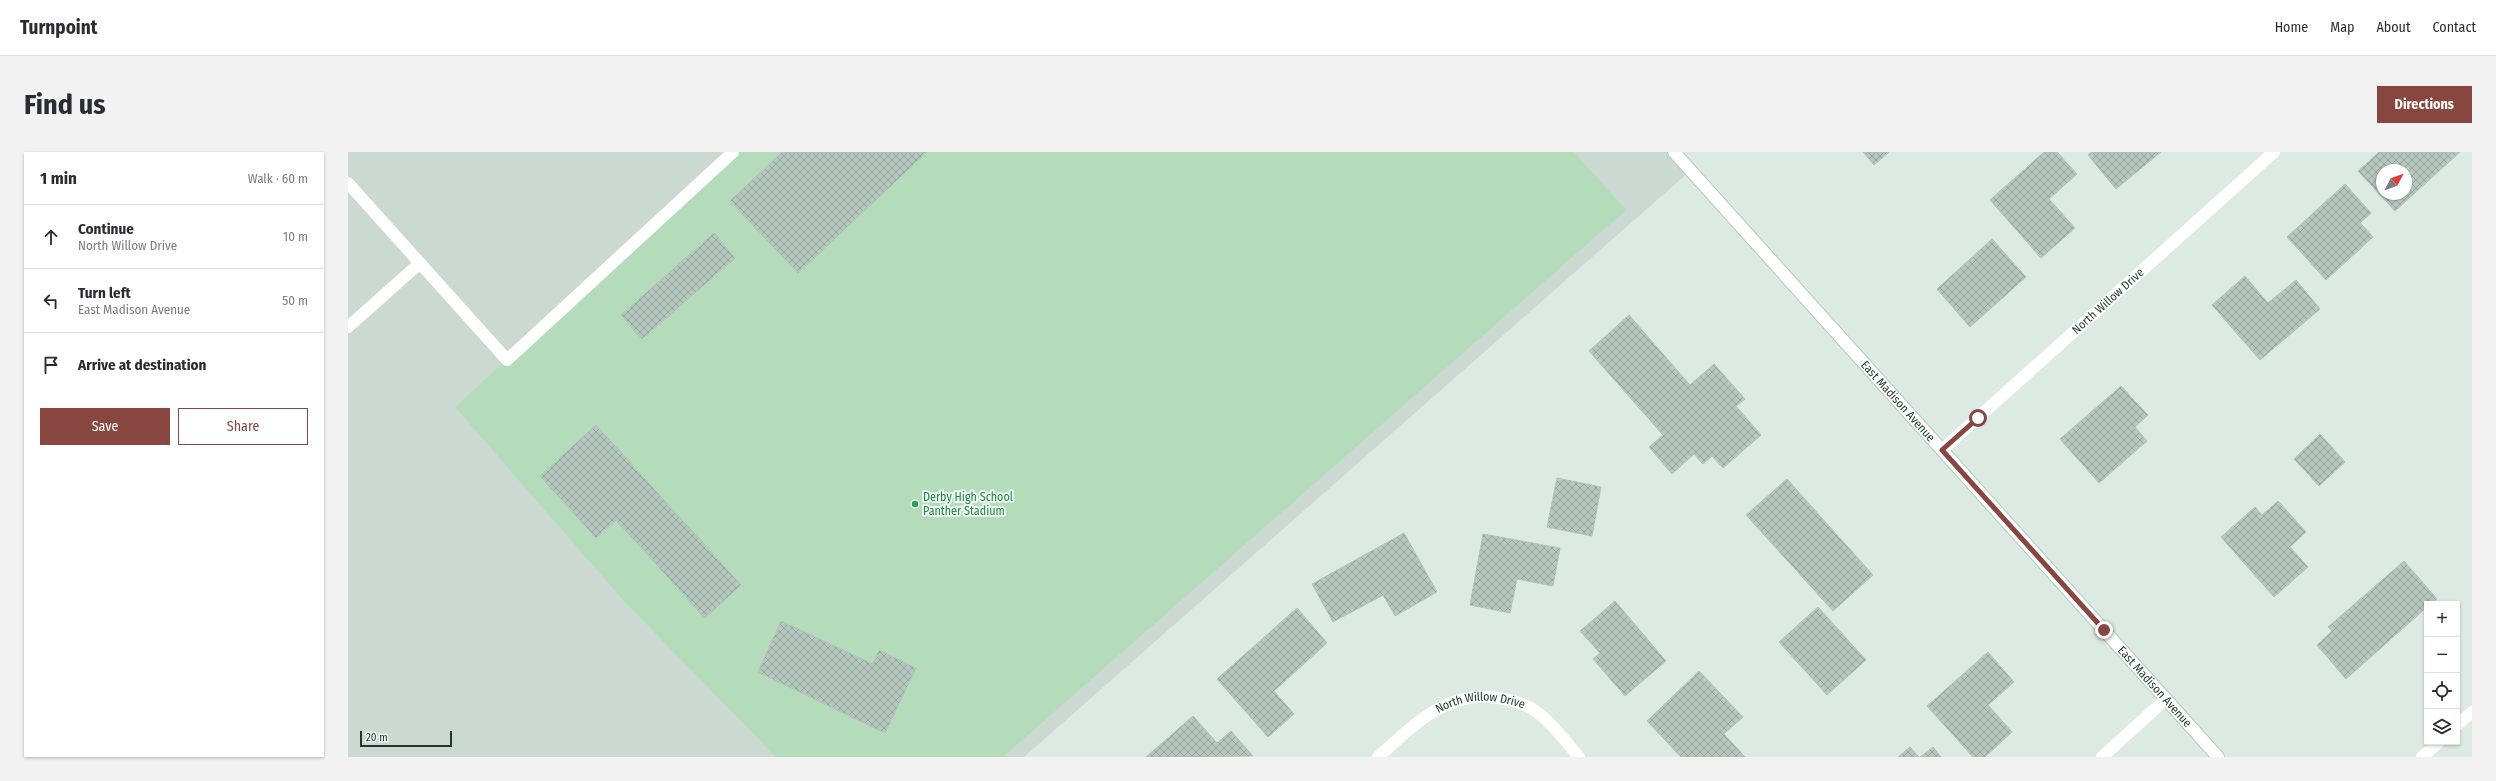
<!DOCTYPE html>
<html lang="en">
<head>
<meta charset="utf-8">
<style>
	:root { --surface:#fff; --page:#f2f2f3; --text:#2b2b33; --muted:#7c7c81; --line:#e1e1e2; --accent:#87463f }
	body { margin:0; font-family:"Fira Sans Condensed",sans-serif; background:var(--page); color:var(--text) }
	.controls { position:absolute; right:12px; bottom:12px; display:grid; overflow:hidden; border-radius:0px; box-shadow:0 1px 3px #0004 }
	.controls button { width:36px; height:36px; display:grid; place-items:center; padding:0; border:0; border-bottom:1px solid var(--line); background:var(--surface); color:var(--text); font:20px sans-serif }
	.compass { position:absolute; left:2028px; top:12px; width:36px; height:36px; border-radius:50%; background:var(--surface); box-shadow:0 1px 3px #0004; rotate:49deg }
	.scale { position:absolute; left:12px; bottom:10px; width:92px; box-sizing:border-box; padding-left:4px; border:2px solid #1e3930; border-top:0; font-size:11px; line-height:14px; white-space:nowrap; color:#1e3930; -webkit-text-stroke:3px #edf6f1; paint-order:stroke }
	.stop { position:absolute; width:12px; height:12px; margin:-9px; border:3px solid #87463f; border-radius:50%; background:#fff }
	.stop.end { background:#87463f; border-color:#fff; box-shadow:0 1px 4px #0008 }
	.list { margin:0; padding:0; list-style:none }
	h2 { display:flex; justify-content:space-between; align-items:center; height:52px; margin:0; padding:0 16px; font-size:17px }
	h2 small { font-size:13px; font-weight:400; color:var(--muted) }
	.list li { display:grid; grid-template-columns:26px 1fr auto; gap:12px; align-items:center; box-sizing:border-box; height:64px; padding:0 16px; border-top:1px solid var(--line) }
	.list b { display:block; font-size:15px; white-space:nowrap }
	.list p { margin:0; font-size:13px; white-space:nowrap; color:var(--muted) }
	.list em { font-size:13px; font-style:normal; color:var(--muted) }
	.actions { display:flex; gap:8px; padding:12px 16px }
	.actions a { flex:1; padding:9px 0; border:1px solid var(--accent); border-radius:0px; text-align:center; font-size:14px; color:var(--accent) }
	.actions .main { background:var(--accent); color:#fff }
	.icon { flex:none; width:22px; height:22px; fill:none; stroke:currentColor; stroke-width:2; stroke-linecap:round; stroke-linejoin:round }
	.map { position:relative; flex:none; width:2124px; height:605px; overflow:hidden; border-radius:0px }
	header { display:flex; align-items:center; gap:24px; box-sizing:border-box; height:56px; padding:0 20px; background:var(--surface); border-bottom:1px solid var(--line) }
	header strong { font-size:19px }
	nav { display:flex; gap:22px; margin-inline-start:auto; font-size:14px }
	.intro { display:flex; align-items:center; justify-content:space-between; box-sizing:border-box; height:96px; padding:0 24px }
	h1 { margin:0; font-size:28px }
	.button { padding:10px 18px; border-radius:0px; background:var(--accent); color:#fff; font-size:14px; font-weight:700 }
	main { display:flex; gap:24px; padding:0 24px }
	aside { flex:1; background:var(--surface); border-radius:0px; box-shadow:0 1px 3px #0004 }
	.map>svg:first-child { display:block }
	.built { fill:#cbd9d2 }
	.grass { fill:#b4dcbb }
	.building { fill:url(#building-cross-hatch); stroke:#afc3b9; fill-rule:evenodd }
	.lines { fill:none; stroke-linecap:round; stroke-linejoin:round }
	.secondary-casing { stroke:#b0cabe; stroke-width:14 }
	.service { stroke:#fff; stroke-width:12 }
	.minor { stroke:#fff; stroke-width:12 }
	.secondary { stroke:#fff; stroke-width:12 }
	.route { stroke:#87463f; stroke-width:5 }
	.leisure-dot { fill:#2e9e5b; stroke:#edf6f1; stroke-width:1.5 }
	.labels { text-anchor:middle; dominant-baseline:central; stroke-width:4; stroke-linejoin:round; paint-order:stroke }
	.street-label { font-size:12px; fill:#1e3930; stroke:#edf6f1 }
	.leisure-label { font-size:12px; fill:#27864d; stroke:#edf6f1; text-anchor:start }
</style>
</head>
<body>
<header>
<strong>Turnpoint</strong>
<nav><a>Home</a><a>Map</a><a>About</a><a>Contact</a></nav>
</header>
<div class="intro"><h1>Find us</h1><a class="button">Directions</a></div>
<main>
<aside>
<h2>1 min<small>Walk · 60 m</small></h2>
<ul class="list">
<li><svg class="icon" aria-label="ahead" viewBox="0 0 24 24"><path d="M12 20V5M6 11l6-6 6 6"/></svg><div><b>Continue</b><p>North Willow Drive</p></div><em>10 m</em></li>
<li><svg class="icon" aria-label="left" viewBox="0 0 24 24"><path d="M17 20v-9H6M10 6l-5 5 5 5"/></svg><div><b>Turn left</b><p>East Madison Avenue</p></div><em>50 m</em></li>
<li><svg class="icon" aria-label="arrive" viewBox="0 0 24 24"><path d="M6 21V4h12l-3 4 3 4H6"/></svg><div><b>Arrive at destination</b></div></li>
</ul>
<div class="actions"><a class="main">Save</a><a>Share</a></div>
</aside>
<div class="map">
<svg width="2124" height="605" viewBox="0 0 2124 605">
	<defs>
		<pattern id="building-cross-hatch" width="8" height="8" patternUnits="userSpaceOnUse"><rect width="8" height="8" fill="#b5c7be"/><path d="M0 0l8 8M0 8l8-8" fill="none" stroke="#93a39b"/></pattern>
	</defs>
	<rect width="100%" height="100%" fill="#ddeae3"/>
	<path class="built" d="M0 0H1326L1342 19 676 605H0Z"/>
	<path class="grass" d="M385 0H1226L1278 58 655 605H428L275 448 107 255Z"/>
	<path class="building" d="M434 0H579L450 121 382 49Z
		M1515 0H1541L1526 13Z
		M1696 0H1709L1729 22 1701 47 1727 76 1693 106 1642 48Z
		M1744 0H1813L1768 37 1740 3Z
		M2031 0H2112L2047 59 2010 19ZM2034 18H2058V42H2034Z
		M1997 32 2023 61 2012 71 2025 85 1978 128 1939 85Z
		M366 81 387 106 294 187 273 163Z
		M1644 87 1678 125 1622 175 1589 137Z
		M1897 124 1920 151 1948 128 1972 157 1912 208 1864 153Z
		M1281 163 1342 233 1366 212 1397 247 1388 254 1413 283 1375 316 1364 304 1355 312 1346 302 1324 322 1301 295 1315 283 1241 199Z
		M1773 234 1800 263 1787 275 1799 289 1751 331 1712 287Z
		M248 273 393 433 357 466 268 368 248 386 192 324Z
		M1972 282 1997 310 1971 334 1946 307Z
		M1209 326 1253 335 1244 384 1199 375Z
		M1439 327 1525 423 1485 459 1398 363Z
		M1930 349 1958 380 1942 395 1960 415 1926 445 1873 385 1907 355 1914 363Z
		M1056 381 1089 440 1047 464 1035 443 985 470 964 432Z
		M1135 382 1212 396 1205 434 1169 427 1162 461 1122 453Z
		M2056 409 2089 447 2083 452H2079V455L1998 527 1969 493 1984 479 1980 475Z
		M1267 449 1318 509 1277 544 1245 507 1252 501 1232 479Z
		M1470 455 1518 508 1479 543 1431 490Z
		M949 456 979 491 926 539 946 562 920 585 869 527Z
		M433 469 525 512 531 498 568 516 537 581 410 520Z
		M1640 500 1666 530 1640 553 1664 580 1637 605H1625L1579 554Z
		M1351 519 1395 565 1376 582 1397 605H1333L1299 569Z
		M845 564 869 591 883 579 905 604 798 605Z
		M1562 595 1571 605H1550Z
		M1585 595 1593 605H1572Z"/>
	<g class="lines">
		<g class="secondary-casing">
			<g id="secondary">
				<path id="s3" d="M1326 0 1870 605"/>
			</g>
		</g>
		<path class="service" d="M0 31 159 208 385 0
			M0 175 72 111"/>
		<g class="minor">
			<path id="s1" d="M1594 298 1926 0"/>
			<path d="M2109 573 2124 560"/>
			<path id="s2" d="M1030 605C1065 574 1099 537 1150 546 1164 548 1179 552 1190 561 1205 572 1219 591 1231 605"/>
			<path d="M1754 605 1818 547"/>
			<path d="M2074 605 2091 590"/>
		</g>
		<use href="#secondary" class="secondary"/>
	</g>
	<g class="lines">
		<path class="route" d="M1630 266 1594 298 1756 478"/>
	</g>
	<circle class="leisure-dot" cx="567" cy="352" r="4"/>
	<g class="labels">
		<g class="street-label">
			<text stroke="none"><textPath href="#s1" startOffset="223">North Willow Drive</textPath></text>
			<text stroke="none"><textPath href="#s3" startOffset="335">East Madison Avenue</textPath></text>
			<text stroke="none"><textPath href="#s3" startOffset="719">East Madison Avenue</textPath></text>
			<text stroke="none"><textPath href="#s2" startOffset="121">North Willow Drive</textPath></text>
		</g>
		<g class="leisure-label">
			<text x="575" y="345">Derby High School<tspan x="575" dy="14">Panther Stadium</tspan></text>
		</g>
	</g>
</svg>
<div class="controls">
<button>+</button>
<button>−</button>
<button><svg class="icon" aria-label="locate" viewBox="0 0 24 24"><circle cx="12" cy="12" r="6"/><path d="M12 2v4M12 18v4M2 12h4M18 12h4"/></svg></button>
<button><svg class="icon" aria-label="layers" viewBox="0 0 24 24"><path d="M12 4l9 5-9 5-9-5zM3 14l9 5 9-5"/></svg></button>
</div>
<svg class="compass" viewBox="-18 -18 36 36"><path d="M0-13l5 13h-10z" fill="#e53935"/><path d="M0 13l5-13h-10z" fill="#7c7c81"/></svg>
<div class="scale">20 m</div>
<div class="stop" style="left:1630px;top:266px"></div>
<div class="stop end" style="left:1756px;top:478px"></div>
</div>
</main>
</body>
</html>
